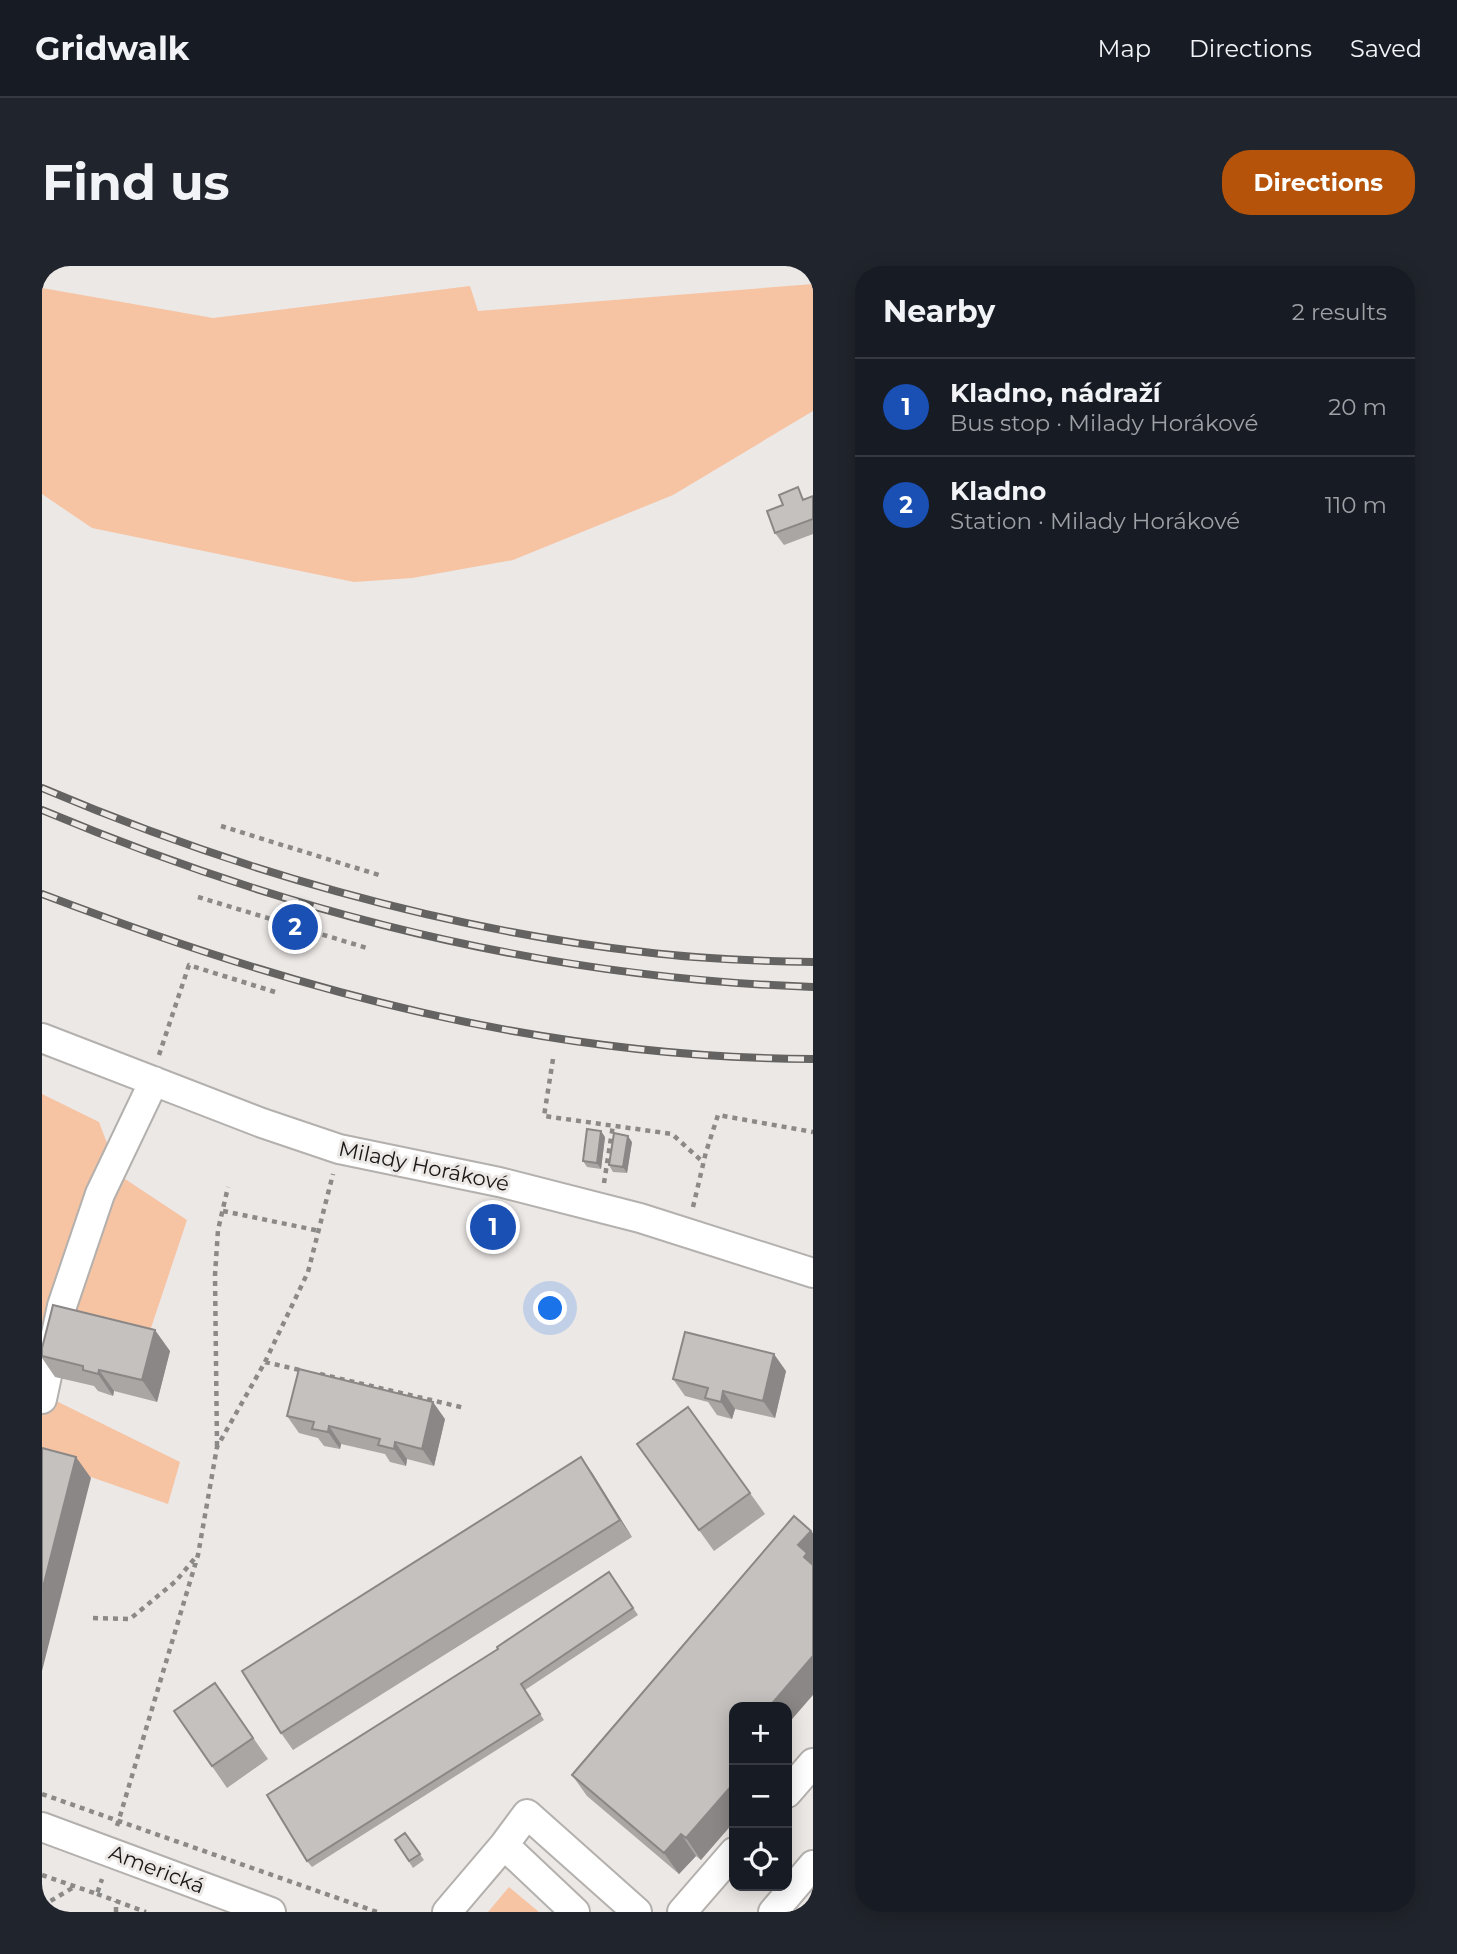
<!DOCTYPE html>
<html lang="en">
<head>
<meta charset="utf-8">
<style>
	:root { --surface:#171b24; --page:#20242c; --text:#f1f3f6; --muted:#9ea1a6; --line:#363941; --accent:#b45309 }
	body { margin:0; font-family:Montserrat,sans-serif; background:var(--page); color:var(--text) }
	.controls { position:absolute; right:21px; bottom:21px; display:grid; overflow:hidden; border-radius:14px; box-shadow:0 4px 18px #0003 }
	.controls button { width:63px; height:63px; display:grid; place-items:center; padding:0; border:0; border-bottom:2px solid var(--line); background:var(--surface); color:var(--text); font:35px sans-serif }
	.you { position:absolute; left:509px; top:1043px; width:24px; height:24px; margin:-18px; border:5px solid #fff; border-radius:50%; background:#1a73e8; box-shadow:0 0 0 10px #1a73e833 }
	.badge { display:grid; place-items:center; width:46px; height:46px; border-radius:50%; background:var(--accent); color:#fff; font-size:23px; font-weight:700 }
	.pin { position:absolute; translate:-50% -50%; border:4px solid #fff; box-shadow:0 2px 7px #0006 }
	.list { margin:0; padding:0; list-style:none }
	h2 { display:flex; justify-content:space-between; align-items:center; height:91px; margin:0; padding:0 28px; font-size:30px }
	h2 small { font-size:23px; font-weight:400; color:var(--muted) }
	.list li { display:grid; grid-template-columns:46px 1fr auto; gap:21px; align-items:center; box-sizing:border-box; height:98px; padding:0 28px; border-top:2px solid var(--line) }
	.list b { display:block; font-size:26px; white-space:nowrap }
	.list p { margin:0; font-size:23px; white-space:nowrap; color:var(--muted) }
	.list em { font-size:23px; font-style:normal; color:var(--muted) }
	.icon { flex:none; width:38px; height:38px; fill:none; stroke:currentColor; stroke-width:2; stroke-linecap:round; stroke-linejoin:round }
	.map { position:relative; flex:none; width:771px; height:1646px; overflow:hidden; border-radius:28px }
	header { display:flex; align-items:center; gap:42px; box-sizing:border-box; height:98px; padding:0 35px; background:var(--surface); border-bottom:2px solid var(--line) }
	header strong { font-size:33px }
	nav { display:flex; gap:38px; margin-inline-start:auto; font-size:24px }
	.intro { display:flex; align-items:center; justify-content:space-between; box-sizing:border-box; height:168px; padding:0 42px }
	h1 { margin:0; font-size:49px }
	.button { padding:18px 32px; border-radius:28px; background:var(--accent); color:#fff; font-size:24px; font-weight:700 }
	main { display:flex; gap:42px; padding:0 42px }
	aside { flex:1; background:var(--surface); border-radius:28px; box-shadow:0 4px 18px #0003 }
	.map>svg:first-child { display:block }
	.green { fill:#f6c3a3 }
	.lines { fill:none; stroke-linecap:round; stroke-linejoin:round }
	.minor-casing { stroke:#b3b0ad; stroke-width:32 }
	.path { stroke:#8c8a88; stroke-width:4.5; stroke-dasharray:5 5; stroke-linecap:butt }
	.minor { stroke:#fff; stroke-width:28 }
	.rail-casing { stroke:#656361; stroke-width:8 }
	.rail { stroke:#ece8e6; stroke-width:5; stroke-dasharray:16; stroke-linecap:butt }
	.wall { fill:#a9a6a4 }
	.shaded-wall { fill:#8a8786 }
	.building { fill:#c5c1bf; stroke:#8a8786; stroke-width:2 }
	.labels { text-anchor:middle; dominant-baseline:central; stroke-width:6; stroke-linejoin:round; paint-order:stroke }
	.street-label { font-size:21px; fill:#191817; stroke:#ece8e6 }
</style>
</head>
<body>
<header>
<strong>Gridwalk</strong>
<nav><a>Map</a><a>Directions</a><a>Saved</a></nav>
</header>
<div class="intro"><h1>Find us</h1><a class="button">Directions</a></div>
<main>
<div class="map">
<svg width="771" height="1646" viewBox="0 0 771 1646">
	<rect width="100%" height="100%" fill="#ece8e6"/>
	<path class="green" d="M771 18V145L631 229 471 294 370 312 312 316 50 262 0 228V22L171 52 428 20 436 45Z
		M0 828 57 856 77 909 145 954 109 1062 20 1050 0 1119Z
		M0 1128 138 1196 126 1238 49 1211 0 1198Z
		M467 1621 497 1646H446Z"/>
	<g class="lines">
		<g class="minor-casing">
			<path id="minor" d="M0 772 220 857 297 883 457 916 598 952 771 1007
				M0 1133 20 1040 58 928 112 815
				M745 1527 771 1497
				M0 1561 229 1646
				M462 1579 485 1548 595 1646
				M405 1646 462 1579 533 1646
				M640 1646 692 1586
				M731 1646 771 1599"/>
		</g>
		<path class="path" d="M179 560 340 610
			M156 631 325 682
			M117 789 147 699 233 726
			M511 793 502 850 630 868 662 897
			M562 917 571 859
			M651 941 664 886 676 849 771 866
			M181 945 278 965
			M223 1096 262 1105
			M278 1108 423 1142
			M175 1180 173 1009 176 964 186 921
			M51 1352 88 1353 134 1315 153 1292
			M0 1528 335 1646
			M75 1560 156 1289 175 1181 223 1096 266 1006 291 908
			M0 1609 55 1628 60 1613
			M55 1628 104 1646
			M0 1640 32 1621
			M74 1646V1635"/>
		<use href="#minor" class="minor"/>
		<g class="rail-casing">
			<path id="rail" d="M0 522C188 602 398 663 602 686 658 693 714 695 771 696
				M0 544C245 647 505 712 771 721
				M0 628C252 724 500 792 771 793"/>
		</g>
		<use href="#rail" class="rail"/>
	</g>
	<path class="wall" d="M771 230V268L742 279 733 267 741 239Z
		M563 871 559 903 545 901 541 895Z
		M590 876 585 907 571 906 567 899Z
		M0 1082 128 1085 115 1136 72 1125 71 1130 56 1125 52 1120 13 1111 0 1092Z
		M744 1105 733 1152 693 1143 690 1153 675 1149 666 1136 643 1130 631 1113Z
		M646 1141 723 1248 672 1285 595 1178Z
		M245 1150 403 1153 392 1200 365 1193 364 1200 348 1196 343 1188 299 1178 298 1183 282 1180 276 1172 257 1167Z
		M539 1191 590 1271 251 1484 239 1467Z
		M567 1306 596 1349 483 1424 502 1454 270 1601 265 1595 456 1383Z
		M173 1417 226 1493 185 1522 132 1445Z
		M745 1441 659 1594 654 1590 637 1608 545 1530 530 1509Z
		M363 1567 382 1594 371 1602 353 1574Z"/>
	<path class="shaded-wall" d="M559 865 563 871 559 903 555 897Z
		M586 870 590 876 585 907 581 901Z
		M113 1064 128 1085 115 1136 100 1114Z
		M732 1088 744 1105 733 1152 721 1135Z
		M57 1104 72 1125 71 1130 56 1108Z
		M681 1125 693 1143 690 1153 679 1136Z
		M391 1136 403 1153 392 1200 380 1183Z
		M287 1160 299 1178 298 1183 286 1166Z
		M353 1176 365 1193 364 1200 352 1183Z
		M34 1191 49 1212 0 1405V1325Z
		M539 1191 551 1208 590 1271 578 1254Z
		M769 1265 771 1267V1304L762 1291 756 1279Z
		M771 1390V1429L745 1459V1441H727Z
		M745 1481 750 1489 745 1495Z
		M692 1517V1556L659 1594 644 1572Z
		M639 1568 654 1590 637 1608 622 1587Z"/>
	<path class="building" d="M756 221 761 234 771 230V253L733 267 725 245 741 239 737 229Z
		M545 863 559 865 555 897 541 895Z
		M572 867 586 870 581 901 567 899Z
		M11 1039 113 1064 100 1114 57 1104 56 1108 41 1104V1100L0 1090V1082Z
		M643 1066 732 1088 721 1135 681 1125 679 1136 663 1132 666 1122 631 1113Z
		M257 1103 391 1136 380 1183 353 1176 352 1183 336 1179 338 1173 287 1160 286 1166 270 1163 272 1156 245 1150Z
		M646 1141 708 1227 657 1264 595 1178Z
		M0 1182 34 1191 0 1325Z
		M539 1191 578 1254 239 1467 200 1405Z
		M752 1250 769 1265 756 1279 765 1287 762 1291 771 1299V1390L727 1441H692V1517L644 1572 639 1568 622 1587 530 1509Z
		M567 1306 591 1342 479 1418 498 1448 265 1595 225 1529 456 1383 455 1381Z
		M173 1417 211 1472 170 1500 132 1445Z
		M363 1567 378 1588 367 1595 353 1574Z"/>
	<g class="labels">
		<g class="street-label">
			<text transform="translate(382 900) rotate(12)">Milady Horákové</text>
			<text transform="translate(115 1603) rotate(21)">Americká</text>
		</g>
	</g>
</svg>
<div class="controls">
<button>+</button>
<button>−</button>
<button><svg class="icon" aria-label="locate" viewBox="0 0 24 24"><circle cx="12" cy="12" r="6"/><path d="M12 2v4M12 18v4M2 12h4M18 12h4"/></svg></button>
</div>
<div class="you"></div>
<div class="pin badge" style="left:451px;top:961px;background:#1a4fb4">1</div>
<div class="pin badge" style="left:253px;top:661px;background:#1a4fb4">2</div>
</div>
<aside>
<h2>Nearby<small>2 results</small></h2>
<ul class="list">
<li><span class="badge" style="background:#1a4fb4">1</span><div><b>Kladno, nádraží</b><p>Bus stop · Milady Horákové</p></div><em>20 m</em></li>
<li><span class="badge" style="background:#1a4fb4">2</span><div><b>Kladno</b><p>Station · Milady Horákové</p></div><em>110 m</em></li>
</ul>
</aside>
</main>
</body>
</html>
